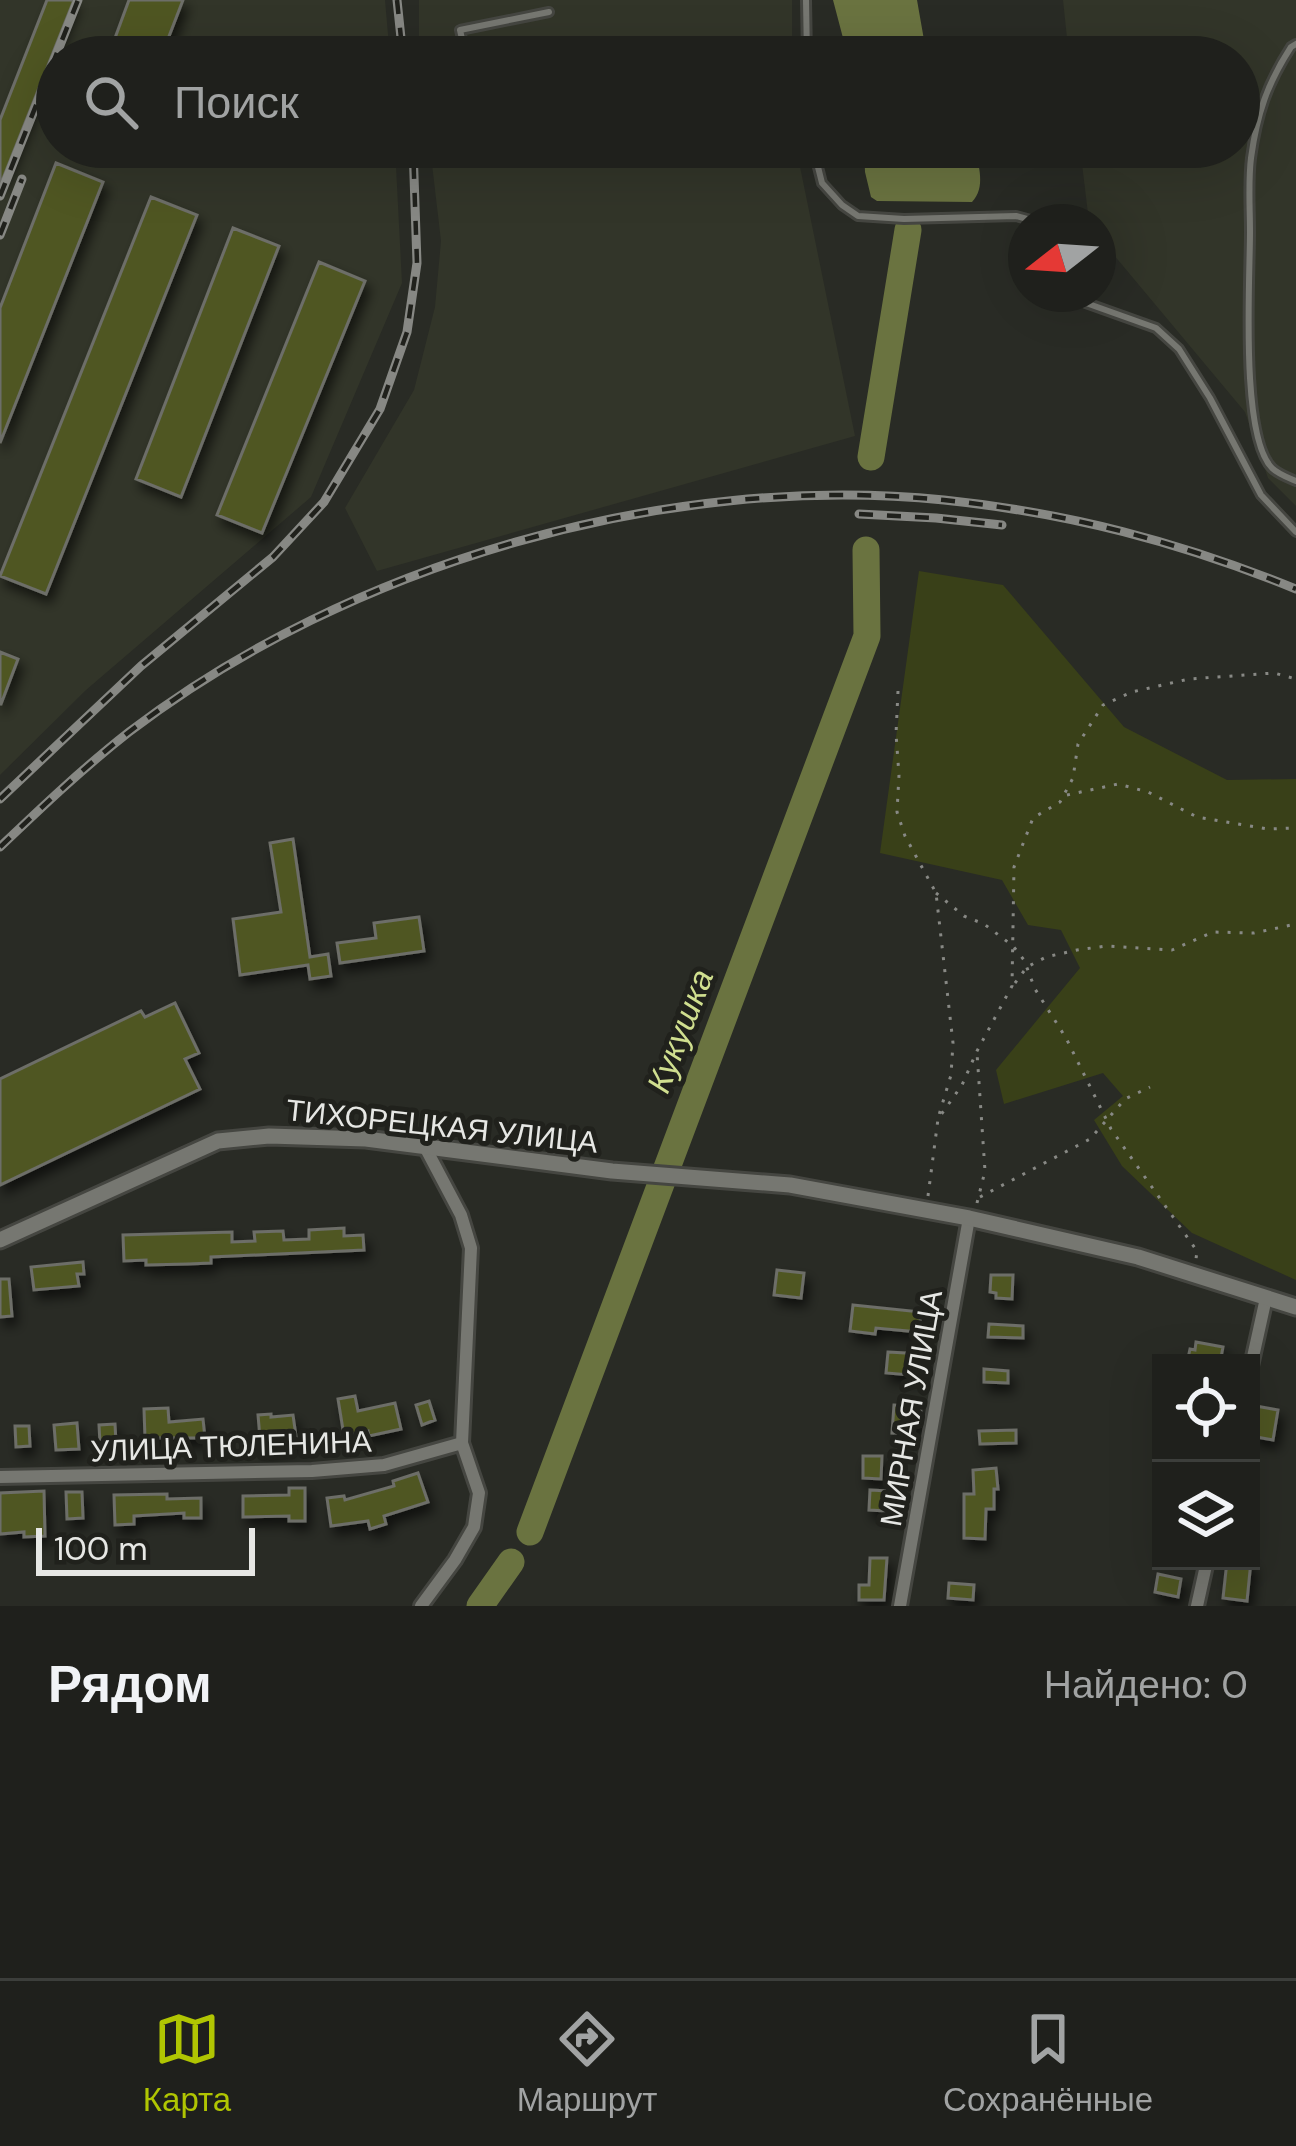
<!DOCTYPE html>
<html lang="ru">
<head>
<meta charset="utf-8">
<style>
	:root { --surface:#1f201c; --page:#2c2d29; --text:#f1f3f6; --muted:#a1a3a3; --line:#3c3e3b; --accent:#b0c502 }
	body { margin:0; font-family:"DM Sans",sans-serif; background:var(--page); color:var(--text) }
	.controls { position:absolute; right:36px; bottom:36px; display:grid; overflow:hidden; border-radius:0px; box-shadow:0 12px 48px #0002 }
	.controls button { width:108px; height:108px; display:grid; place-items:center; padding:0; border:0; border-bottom:3px solid var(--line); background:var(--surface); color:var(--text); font:60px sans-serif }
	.compass { position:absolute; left:1008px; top:204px; width:108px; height:108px; border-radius:50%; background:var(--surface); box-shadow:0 12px 48px #0002; rotate:253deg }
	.scale { position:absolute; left:36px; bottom:30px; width:219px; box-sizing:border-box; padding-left:12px; border:6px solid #e6e7e4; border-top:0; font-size:33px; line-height:42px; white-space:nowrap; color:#e6e7e4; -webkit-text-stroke:9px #20211c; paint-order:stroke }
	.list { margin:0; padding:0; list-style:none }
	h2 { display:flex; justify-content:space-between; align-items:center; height:156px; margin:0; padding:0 48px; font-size:51px }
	h2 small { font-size:39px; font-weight:400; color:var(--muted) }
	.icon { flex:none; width:66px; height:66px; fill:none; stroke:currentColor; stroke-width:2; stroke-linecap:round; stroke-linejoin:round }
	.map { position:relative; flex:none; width:1296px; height:1606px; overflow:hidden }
	.search { position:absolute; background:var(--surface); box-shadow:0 12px 48px #0002; left:36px; right:36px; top:36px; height:132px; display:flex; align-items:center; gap:30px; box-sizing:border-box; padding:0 42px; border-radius:66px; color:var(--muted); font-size:45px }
	.sheet { height:372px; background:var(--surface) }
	nav { display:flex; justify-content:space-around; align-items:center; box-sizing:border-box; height:168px; border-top:3px solid var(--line); background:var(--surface); font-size:33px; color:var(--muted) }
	nav a { display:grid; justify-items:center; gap:6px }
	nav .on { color:var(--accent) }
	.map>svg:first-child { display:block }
	.built { fill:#323529 }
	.green { fill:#394018 }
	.water { fill:#6a7340 }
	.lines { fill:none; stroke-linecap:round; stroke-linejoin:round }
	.river { stroke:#6a7340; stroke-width:27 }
	.building { fill:#4f5724; stroke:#6d6e68; stroke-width:3; filter:url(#shadow) }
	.service-casing { stroke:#454641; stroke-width:12 }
	.minor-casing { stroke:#454641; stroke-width:18 }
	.tertiary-casing { stroke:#454641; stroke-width:21 }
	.path { stroke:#888985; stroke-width:3; stroke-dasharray:3 9; stroke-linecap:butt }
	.service { stroke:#767771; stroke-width:6 }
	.minor { stroke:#767771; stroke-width:12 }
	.tertiary { stroke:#767771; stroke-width:15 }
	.rail-casing { stroke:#878884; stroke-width:9 }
	.rail { stroke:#20211c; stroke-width:4.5; stroke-dasharray:14; stroke-linecap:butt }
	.labels { text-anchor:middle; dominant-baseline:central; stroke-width:10; stroke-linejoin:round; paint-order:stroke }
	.street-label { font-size:30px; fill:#e6e7e4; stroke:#20211c }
	.water-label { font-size:33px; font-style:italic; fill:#d0df8f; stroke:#20211c }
</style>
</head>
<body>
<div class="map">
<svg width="1296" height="1606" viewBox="0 0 1296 1606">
	<defs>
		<filter id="shadow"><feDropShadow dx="4.5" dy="8" stdDeviation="6" flood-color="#0009"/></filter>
	</defs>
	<rect width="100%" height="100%" fill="#292b25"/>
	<path class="built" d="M0 0H385L390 57H57V147H395L402 283 311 497 86 690 0 775Z
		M419 0H792V57H419Z
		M1063 0H1296V506L1268 478 1245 412 1098 236V222H1089L1080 147H1239V57H1069Z
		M430 147H796L855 436 377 571 345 508 414 390 435 307 441 241Z"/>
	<path class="green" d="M919 571 1003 585 1124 727 1227 780 1296 779V1280L1192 1233 1122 1166 1094 1120 1123 1096 1103 1073 1004 1104 996 1070 1080 968 1061 930 1028 925 1002 880 880 853Z"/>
	<path class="water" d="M833 0H917L927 57H848Z
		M864 147H974C979 165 986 188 972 202L877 201 871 197 865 172Z"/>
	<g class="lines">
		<path class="river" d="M871 457 908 230
			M530 1532 867 636 866 550
			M480 1606 511 1562"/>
	</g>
	<path class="building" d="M47 0H74L0 186V120Z
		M129 0H183L161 57H108Z
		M56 163 103 182 0 443V308Z
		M151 197 197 215 46 594 0 576Z
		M233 228 279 246 181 497 136 479Z
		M319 262 365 281 262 533 217 515Z
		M0 652 18 659 1 704H0Z
		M293 839 310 957 328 954 331 976 310 979 308 965 240 975 233 919 281 912 270 843Z
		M419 917 424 951 340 963 337 943 376 938 374 923Z
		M175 1003 199 1053 185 1059 200 1089 0 1185V1079L141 1011 145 1017Z
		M344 1228V1236L363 1235 364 1250 211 1257V1263L188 1264 146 1265V1260L124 1261 123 1235 232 1232V1242L255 1241 254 1232 283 1231 284 1240 309 1239V1230Z
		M83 1262 84 1274H77L79 1286 34 1290 31 1267Z
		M777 1270 804 1273 801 1298 774 1295Z
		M991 1275H1013L1012 1299 996 1298V1293L990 1292Z
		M0 1279H9L12 1316 0 1317Z
		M853 1305 921 1312 919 1332 876 1328 875 1334 850 1331Z
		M989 1324 1023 1326V1338L988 1337Z
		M1196 1342 1223 1347 1220 1363H1187L1190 1349 1195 1350Z
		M888 1352 923 1354 922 1376 886 1373Z
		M984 1369 1008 1371V1383L984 1382Z
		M355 1396 358 1411 395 1403 401 1429 369 1436 368 1431 344 1436 338 1399Z
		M429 1401 435 1420 422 1425 416 1405Z
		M894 1405 921 1407 920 1426 910 1425 909 1434 892 1433Z
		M1256 1406 1278 1410 1273 1440 1251 1436Z
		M168 1408 169 1422 203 1419 205 1438H145L144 1409Z
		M271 1414V1417L293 1415 297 1443 261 1450 258 1415Z
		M77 1423 79 1449 56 1450 54 1425Z
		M115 1424 116 1442 100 1443 99 1425Z
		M15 1426H29L30 1446 16 1447Z
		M1016 1430V1443L980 1444 979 1431Z
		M863 1456H882L881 1479 863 1478Z
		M996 1468 998 1489H994V1509H986L985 1539 964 1538V1494H974L973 1470Z
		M418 1473 428 1502 384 1516 386 1524 370 1529 368 1521 331 1526 327 1498 344 1496 345 1500 394 1486 393 1481Z
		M289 1488H305V1521H289V1516L243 1517V1496L289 1495Z
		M870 1490 906 1492 905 1512 869 1510Z
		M44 1491 45 1536 24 1537V1532L0 1534V1493Z
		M66 1492H82L83 1518 67 1519Z
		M167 1494V1499L201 1498V1518H184V1513L134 1516V1524L115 1525 114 1495Z
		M870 1558H887L884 1600H859V1585H869Z
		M1227 1561H1251L1247 1601 1223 1598Z
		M1158 1574 1181 1579 1178 1597 1155 1592Z
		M949 1583 974 1585 973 1600 948 1598Z"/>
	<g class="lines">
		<g class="service-casing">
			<path id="service" d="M806 0 807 57
				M1296 44 1291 47C1267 84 1257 114 1251 158 1248 182 1250 208 1250 232 1250 279 1240 436 1272 468 1278 474 1289 478 1296 481
				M466 57 460 30 549 12
				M485 147 487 158 746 147
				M813 147 822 183 842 205 858 216 904 219 1016 216 1038 222
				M1081 294 1086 303 1156 328 1179 349 1210 398 1261 495 1296 532"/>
		</g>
		<g class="minor-casing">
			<path id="minor" d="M1251 1366 1266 1298
				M0 1477 312 1471 384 1465 462 1443
				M421 1606 455 1560 474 1527 479 1493 462 1443 471 1248 461 1215 425 1147
				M900 1606 969 1218
				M1197 1606 1207 1561"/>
		</g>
		<g class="tertiary-casing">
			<path id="tertiary" d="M0 1240 218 1141 269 1136 366 1139 612 1171 790 1185 969 1218 1138 1257 1296 1307"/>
		</g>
		<path class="path" d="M898 691 896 734 899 775 897 812 905 836 936 893 953 1043 951 1075 939 1115
			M1067 795 1118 784 1148 792 1197 817 1268 829 1296 828
			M936 893 964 916 984 924 1013 946 1024 960 1035 989 1066 1038 1111 1129 1197 1251 1196 1259
			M1015 983 1027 967 1046 957 1077 950 1106 946 1172 950 1213 932 1254 933 1296 924
			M928 1196 938 1119 962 1085 977 1051 1012 986 1014 867 1033 818 1060 802 1073 778 1078 744 1103 705 1132 692 1189 679 1274 673 1296 679
			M980 1197 1090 1139 1125 1099 1150 1087
			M977 1203 985 1171 977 1053"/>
		<use href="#service" class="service"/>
		<use href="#minor" class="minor"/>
		<use href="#tertiary" class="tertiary"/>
		<g class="rail-casing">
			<path id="rail" d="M397 0 403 57
				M0 196 78 0
				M0 235 22 179
				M859 514 936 518 1002 525
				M0 799 141 666 273 557 324 502 380 409 407 332 417 263 413 147
				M0 847C42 807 83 768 129 732 350 563 667 472 944 500 1069 513 1180 542 1296 589"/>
		</g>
		<use href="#rail" class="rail"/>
	</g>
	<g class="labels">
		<g class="street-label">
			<text transform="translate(442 1126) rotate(6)">ТИХОРЕЦКАЯ УЛИЦА</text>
			<text transform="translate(911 1408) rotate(-80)">МИРНАЯ УЛИЦА</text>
			<text transform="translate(231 1446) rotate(-2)">УЛИЦА ТЮЛЕНИНА</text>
		</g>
		<g class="water-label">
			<text transform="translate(680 1031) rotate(-69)">Кукушка</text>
		</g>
	</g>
</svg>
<div class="controls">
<button><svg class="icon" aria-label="locate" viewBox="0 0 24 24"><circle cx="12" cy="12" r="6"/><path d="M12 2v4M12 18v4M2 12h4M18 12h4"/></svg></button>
<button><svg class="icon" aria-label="layers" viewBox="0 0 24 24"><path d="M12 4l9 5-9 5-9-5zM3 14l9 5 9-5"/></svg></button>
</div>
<svg class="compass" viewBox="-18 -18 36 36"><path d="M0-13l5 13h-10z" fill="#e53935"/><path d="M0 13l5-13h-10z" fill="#a1a3a3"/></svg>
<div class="scale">100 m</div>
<div class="search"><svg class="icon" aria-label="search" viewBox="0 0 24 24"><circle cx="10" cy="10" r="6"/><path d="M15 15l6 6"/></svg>Поиск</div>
</div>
<section class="sheet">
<h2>Рядом<small>Найдено: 0</small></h2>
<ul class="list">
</ul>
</section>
<nav>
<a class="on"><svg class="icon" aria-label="map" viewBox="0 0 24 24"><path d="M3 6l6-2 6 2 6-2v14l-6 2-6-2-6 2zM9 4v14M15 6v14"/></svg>Карта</a>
<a><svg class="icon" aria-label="directions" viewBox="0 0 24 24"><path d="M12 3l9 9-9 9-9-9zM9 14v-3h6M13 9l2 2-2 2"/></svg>Маршрут</a>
<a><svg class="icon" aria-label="saved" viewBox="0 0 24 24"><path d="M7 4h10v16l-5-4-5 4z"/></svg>Сохранённые</a>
</nav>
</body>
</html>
